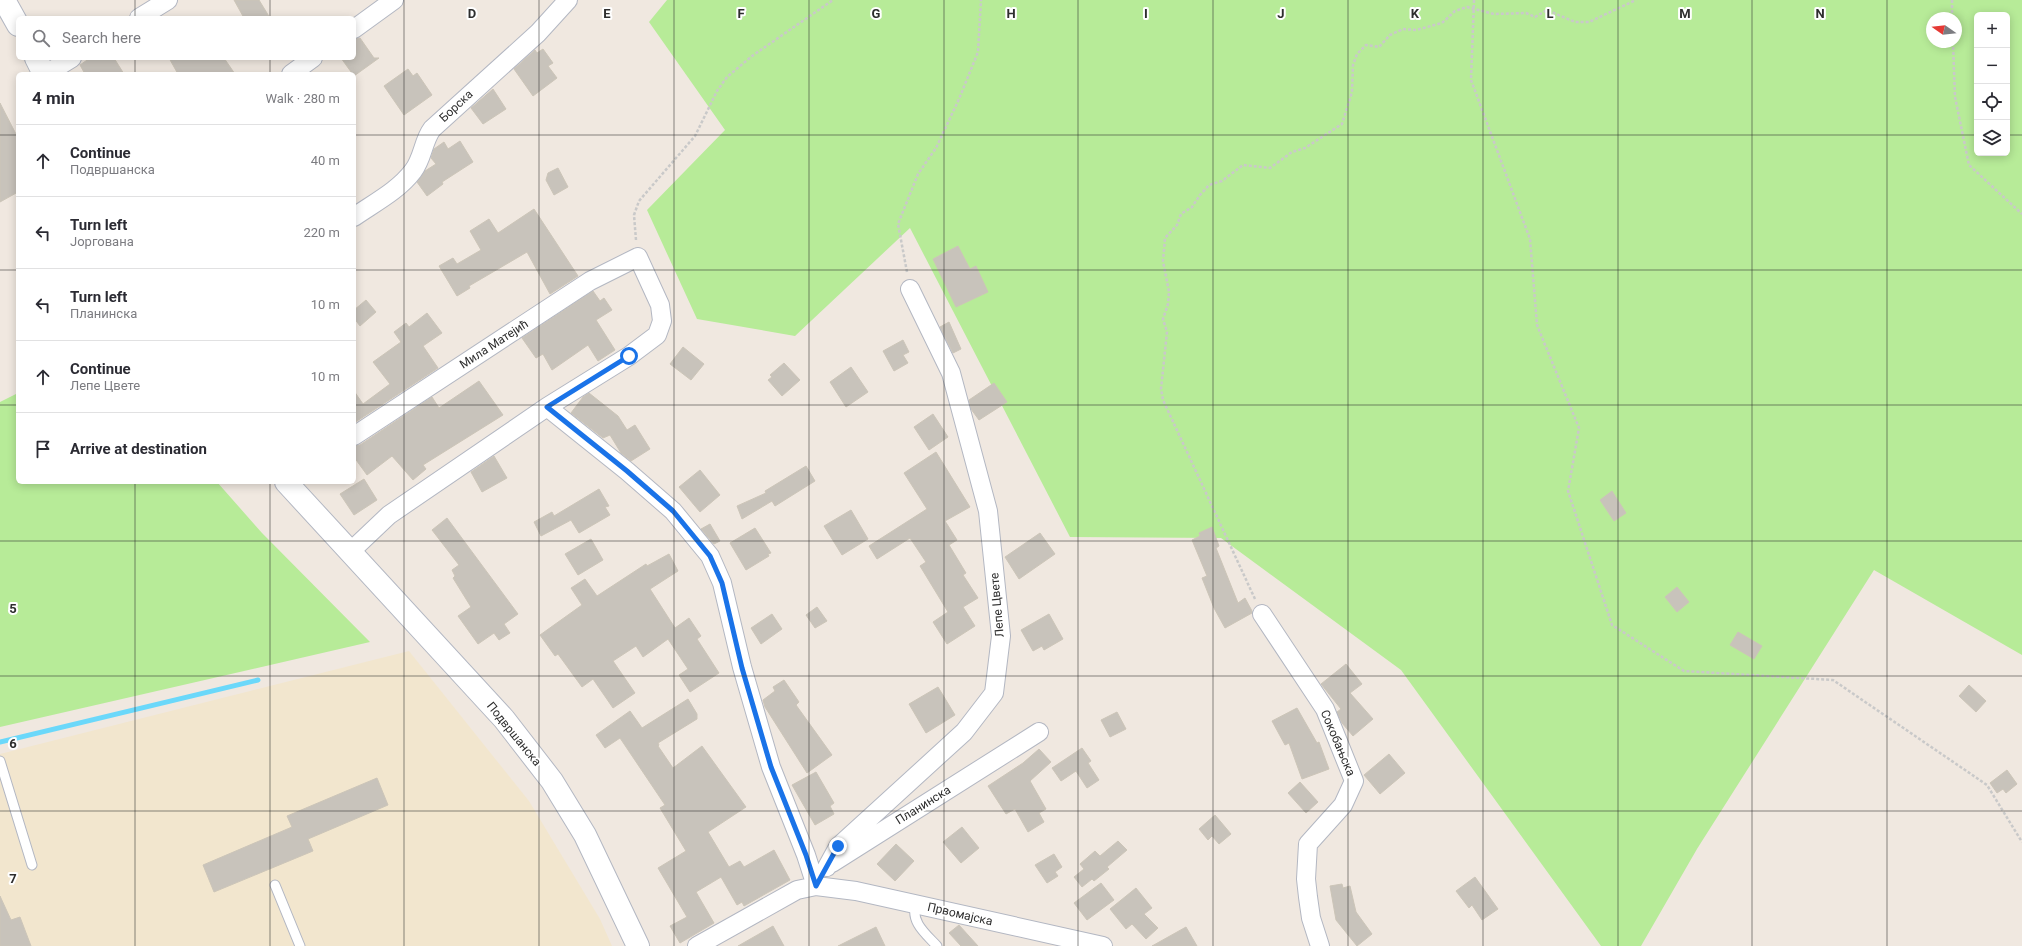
<!DOCTYPE html>
<html lang="en">
<head>
<meta charset="utf-8">
<style>
	:root { --surface:#fff; --page:#f2f2f3; --text:#2b2b33; --muted:#7c7c81; --line:#e1e1e2 }
	body { margin:0; font-family:Roboto,sans-serif; background:var(--page); color:var(--text) }
	.controls { position:absolute; right:12px; top:12px; display:grid; overflow:hidden; border-radius:6px; box-shadow:0 2px 10px #0003 }
	.controls button { width:36px; height:36px; display:grid; place-items:center; padding:0; border:0; border-bottom:1px solid var(--line); background:var(--surface); color:var(--text); font:20px sans-serif }
	.compass { position:absolute; left:1926px; top:12px; width:36px; height:36px; border-radius:50%; background:var(--surface); box-shadow:0 2px 10px #0003; rotate:284deg }
	.stop { position:absolute; width:12px; height:12px; margin:-9px; border:3px solid #1a73e8; border-radius:50%; background:#fff }
	.stop.end { background:#1a73e8; border-color:#fff; box-shadow:0 1px 4px #0008 }
	.list { margin:0; padding:0; list-style:none }
	h2 { display:flex; justify-content:space-between; align-items:center; height:52px; margin:0; padding:0 16px; font-size:17px }
	h2 small { font-size:13px; font-weight:400; color:var(--muted) }
	.list li { display:grid; grid-template-columns:26px 1fr auto; gap:12px; align-items:center; box-sizing:border-box; height:72px; padding:0 16px; border-top:1px solid var(--line) }
	.list b { display:block; font-size:15px; white-space:nowrap }
	.list p { margin:0; font-size:13px; white-space:nowrap; color:var(--muted) }
	.list em { font-size:13px; font-style:normal; color:var(--muted) }
	.icon { flex:none; width:22px; height:22px; fill:none; stroke:currentColor; stroke-width:2; stroke-linecap:round; stroke-linejoin:round }
	.map { position:relative; flex:none; width:2022px; height:946px; overflow:hidden }
	.search { position:absolute; background:var(--surface); box-shadow:0 2px 10px #0003; left:16px; top:16px; width:340px; height:44px; display:flex; align-items:center; gap:10px; box-sizing:border-box; padding:0 14px; border-radius:6px; color:var(--muted); font-size:15px }
	.panel { position:absolute; background:var(--surface); box-shadow:0 2px 10px #0003; left:16px; top:72px; width:340px; height:412px; border-radius:6px }
	.map>svg:first-child { display:block }
	.education { fill:#f2e6ce }
	.green { fill:#b7eb98; fill-rule:evenodd }
	.lines { fill:none; stroke-linecap:round; stroke-linejoin:round }
	.stream { stroke:#6bd8fa; stroke-width:5 }
	.building { fill:#c8c3bb; stroke:#ccc5b8 }
	.lane-casing { stroke:#b3b7c2; stroke-width:11 }
	.street-casing { stroke:#b3b7c2; stroke-width:20 }
	.secondary-casing { stroke:#b3b7c2; stroke-width:24 }
	.path { stroke:#c9c9c9; stroke-width:2.5; stroke-dasharray:3 2; stroke-linecap:butt }
	.lane { stroke:#fff; stroke-width:9 }
	.street { stroke:#fff; stroke-width:18 }
	.secondary { stroke:#fff; stroke-width:22 }
	.route { stroke:#1a73e8; stroke-width:5 }
	.grid { fill:none; stroke:#2e2e2e; stroke-width:1; stroke-opacity:0.55 }
	.labels { text-anchor:middle; dominant-baseline:central; stroke-width:4; stroke-linejoin:round; paint-order:stroke }
	.street-label { font-size:12px; fill:#2e2e2e; stroke:#fff }
	.grid-label { font-size:13px; text-anchor:middle; font-weight:bold; fill:#2e2e2e; stroke:#fff; stroke-width:4; stroke-linejoin:round; paint-order:stroke }
</style>
</head>
<body>
<div class="map">
<svg width="2022" height="946" viewBox="0 0 2022 946">
	<rect width="100%" height="100%" fill="#f0e8e0"/>
	<path class="education" d="M409 651 529 801 600 919 612 946H0V754Z"/>
	<path class="green" d="M667 0H2022V655L1874 570 1697 849 1641 946H1601L1401 670 1221 538 1070 537 910 228 795 336 697 319 647 210 725 130 649 22ZM1977 15H2007V153H1977ZM1932 18H1956V42H1932Z
		M18 393V482H217L262 533 370 642 0 727V402Z"/>
	<g class="lines">
		<path class="stream" d="M0 742 258 680"/>
	</g>
	<path class="building" d="M234 0H259L270 18H244Z
		M360 38 374 58H379L354 76 341 58H354V39Z
		M543 49 553 63 548 66 557 78 533 96 514 69 535 50 537 53Z
		M90 58H114L124 74H85L80 65Z
		M169 58H224L235 74H178Z
		M408 69 413 76 417 73 432 95 404 115 384 86Z
		M493 89 506 109 483 124 471 108Z
		M0 103 18 138V192L0 202Z
		M460 141 473 162 442 182 443 184 427 196 417 182 425 171 436 164 431 158 434 149 444 142 448 149Z
		M558 168 568 187 554 195 546 180 548 173Z
		M534 209 578 276 550 294 527 252 469 286 470 288 457 296 439 266 453 258 457 264 481 250 470 231 489 219 498 233Z
		M958 246 970 269 976 266 988 292 956 307 933 259Z
		M593 291 600 301 604 298 612 310 596 320 615 350 598 361 588 345 552 370 543 354 536 358 522 338Z
		M366 300 376 312 360 326 354 318V310Z
		M427 313 442 333 423 346 438 368 354 423V391L363 404 390 384 373 362 401 342 394 332 406 323 409 327Z
		M949 322 961 349 953 353 940 327Z
		M903 340 909 352 903 355 908 363 894 371 883 351Z
		M683 347 704 364 691 380 670 364Z
		M784 363 800 380 782 396 768 380 772 377 770 375Z
		M851 367 868 392 846 407 830 382Z
		M479 381 503 415 423 465 426 469 413 480 392 456 367 475 354 457V446L360 445 432 397 439 408Z
		M994 383 1007 402 979 420 971 409 969 400Z
		M589 393 618 416 627 430 635 425 650 449 631 461 621 453 610 435 603 438 571 413 583 397Z
		M933 414 948 437 929 450 914 427Z
		M936 452 970 507 945 521 957 540 949 545 966 573 963 575 978 598 963 607 975 626 947 644 933 622 948 612 920 566 926 562 910 538 877 559 869 546 927 509 904 473Z
		M494 456 507 478 482 492 471 472Z
		M806 466 815 481 775 506 772 501 742 519 737 506 766 493 765 491Z
		M700 470 720 495 700 512 679 487Z
		M364 479 377 500 354 515 340 494Z
		M599 489 609 506 605 507 610 515 579 533 571 520 541 536 534 522 552 512 554 516Z
		M1612 491 1626 513 1614 521 1600 500Z
		M851 510 868 539 842 555 824 526Z
		M447 518 518 614 504 624 510 633 499 640 494 633 478 644 458 616 471 607 453 578 455 576 452 570 459 565 432 530Z
		M710 524 720 541 714 544 701 529Z
		M1212 527 1219 546 1216 548 1238 603 1245 598 1252 611V613L1225 628 1214 608 1202 578 1207 576 1192 540 1200 536 1199 533Z
		M755 528 771 553 768 554 769 556 746 570 730 543Z
		M1040 533 1055 554 1019 579 1005 557Z
		M591 539 603 560 578 575 565 554Z
		M669 554 678 571 650 589 675 628 689 618 701 636 697 639 719 673 690 692 679 675 688 669 668 639 643 657 636 646 613 661 635 693 613 708 593 679 582 687 558 654 555 656 540 635 582 605 571 588 585 579 597 596 646 564 647 566Z
		M1677 587 1689 602 1677 612 1665 597Z
		M817 607 827 621 815 628 806 615Z
		M772 614 782 629 761 644 751 628Z
		M1049 614 1063 639 1044 650 1042 646 1033 651 1021 630Z
		M1738 632 1762 646 1754 659 1730 645Z
		M1346 664 1362 684 1350 693 1373 719 1353 736 1342 723 1337 712 1341 709 1321 684Z
		M784 680 799 702 796 705 832 755 807 773 765 707 763 700 775 691 773 687Z
		M1969 685 1986 701 1976 712 1959 696Z
		M938 687 955 715 926 733 909 704Z
		M688 699 697 714V719L658 743 659 745 658 746 673 768 702 746 746 807 708 832 729 867 740 861 744 867 774 850 790 880 744 906 742 902 737 905 721 877 696 892 714 923 680 943 670 926 687 917 658 868 686 851 660 808 665 805 620 738 605 748 596 735 630 711 642 728Z
		M1297 708 1317 743 1319 742 1329 769 1302 779 1289 743 1285 745 1272 721Z
		M1117 712 1126 729 1110 737 1101 720Z
		M1082 748 1091 761 1088 763 1099 780 1087 788 1076 771 1061 781 1052 768Z
		M1039 749 1051 762 1030 781 1046 809 1039 813 1044 822 1028 832 1015 809 1006 814 988 786 1023 763Z
		M1389 754 1405 773 1380 794 1364 775Z
		M2007 770 2017 784 2006 793 2003 789 1997 793 1990 783Z
		M816 772 834 803 830 806 834 814 815 825 792 785Z
		M377 778 388 805 308 839 313 851 214 892 203 865 292 827 287 816Z
		M1300 782 1318 802 1306 813 1288 793Z
		M1215 815 1231 834 1219 844 1212 836 1208 840 1199 829Z
		M962 827 979 848 961 863 943 842Z
		M1118 841 1127 850 1107 867 1109 869 1094 881 1092 879 1082 887 1074 877 1084 869 1080 864 1095 851 1100 856Z
		M896 844 914 861 895 881 877 864Z
		M1054 854 1062 867 1055 872 1058 876 1047 883 1035 865Z
		M1475 877 1498 909 1482 920 1472 905 1469 908 1456 891Z
		M1101 883 1114 900 1087 920 1074 903Z
		M1342 884 1343 888 1350 886 1356 912 1372 934 1357 946 1336 920 1330 886Z
		M1136 888 1152 908 1144 914 1158 928 1146 939 1132 924 1126 929 1110 909Z
		M0 896 11 920 20 917 31 946H0Z
		M959 925 978 946H961L949 933Z
		M773 926 784 946H738Z
		M876 927 885 946H838Z
		M1186 927 1197 946H1152Z"/>
	<g class="lines">
		<g class="lane-casing">
			<path id="lane" d="M0 761 32 865
				M275 885 300 946
				M916 904C910 922 926 934 937 946"/>
		</g>
		<g class="street-casing">
			<path id="street" d="M139 18 168 0
				M354 29 394 0
				M46 74 72 58
				M291 74 313 58
				M354 217C374 203 398 191 413 171 423 158 423 141 432 129L538 33 568 0
				M547 407 627 471 673 511 710 556 722 583 742 667 771 767 806 855 816 886
				M350 552 389 515 547 407 629 356 657 335 662 321 660 305 638 257 590 281 354 436
				M1262 614 1325 709 1354 781 1343 805 1308 844 1306 879 1308 897 1311 918 1320 946
				M832 863 1039 732
				M827 867 838 847 964 732 994 693 1001 636 988 511 951 373 910 289
				M697 946 797 890 816 886 856 891 1103 946"/>
		</g>
		<g class="secondary-casing">
			<path id="secondary" d="M4 0 18 25
				M36 58 44 74
				M286 482 504 719 552 781 585 835 638 946"/>
		</g>
		<path class="path" d="M1474 0 1471 80 1530 239 1537 325 1579 428 1568 491 1612 625 1684 671 1833 680 1987 785 2022 842
			M1952 18V0
			M1953 42 1955 97 1969 165 2022 214
			M636 240 634 215 639 201 695 136 717 91 727 77 752 56 833 0
			M907 272 898 224 918 174 936 148 959 99 978 52 981 0
			M1255 599 1163 400 1161 389 1167 332 1163 319 1168 304 1169 292 1163 261 1165 238 1177 225 1181 214 1192 207 1200 195 1209 185 1222 181 1243 165 1270 168 1292 152 1305 148 1342 124 1352 92 1353 65 1357 54 1366 45 1379 47 1390 35 1403 29 1416 30 1442 23 1455 11 1467 7 1494 14 1526 13 1535 17 1547 10 1575 22H1589L1636 0"/>
		<use href="#lane" class="lane"/>
		<use href="#street" class="street"/>
		<use href="#secondary" class="secondary"/>
	</g>
	<g class="lines">
		<path class="route" d="M629 356 547 407 627 471 673 511 710 556 722 583 742 668 771 767 806 855 816 886 838 846"/>
	</g>
	<path class="grid" d="M135 0V18M270 0V18M404 0V946M539 0V946M674 0V946M809 0V946M944 0V946M1078 0V946M1213 0V946M1348 0V946M1483 0V946M1618 0V946M1752 0V946M1887 0V946M135 58V74M270 58V74M0 135H18M354 135H1977M2007 135H2022M0 270H18M354 270H2022M0 405H18M354 405H2022M135 482V946M270 482V946M0 541H2022M0 676H2022M0 811H2022"/>
	<g class="labels">
		<g class="street-label">
			<text transform="translate(456 106) rotate(-43)">Борска</text>
			<text transform="translate(494 344) rotate(-33)">Мила Матејић</text>
			<text transform="translate(997 605) rotate(-95)">Лепе Цвете</text>
			<text transform="translate(514 734) rotate(51)">Подвршанска</text>
			<text transform="translate(1338 743) rotate(67)">Сокобањска</text>
			<text transform="translate(923 805) rotate(-32)">Планинска</text>
			<text transform="translate(960 914) rotate(13)">Првомајска</text>
		</g>
	</g>
	<g class="grid-label">
		<text x="472" y="18">D</text>
		<text x="607" y="18">E</text>
		<text x="741" y="18">F</text>
		<text x="876" y="18">G</text>
		<text x="1011" y="18">H</text>
		<text x="1146" y="18">I</text>
		<text x="1281" y="18">J</text>
		<text x="1415" y="18">K</text>
		<text x="1550" y="18">L</text>
		<text x="1685" y="18">M</text>
		<text x="1820" y="18">N</text>
		<text x="13" y="613">5</text>
		<text x="13" y="748">6</text>
		<text x="13" y="883">7</text>
	</g>
</svg>
<div class="controls">
<button>+</button>
<button>−</button>
<button><svg class="icon" aria-label="locate" viewBox="0 0 24 24"><circle cx="12" cy="12" r="6"/><path d="M12 2v4M12 18v4M2 12h4M18 12h4"/></svg></button>
<button><svg class="icon" aria-label="layers" viewBox="0 0 24 24"><path d="M12 4l9 5-9 5-9-5zM3 14l9 5 9-5"/></svg></button>
</div>
<svg class="compass" viewBox="-18 -18 36 36"><path d="M0-13l5 13h-10z" fill="#e53935"/><path d="M0 13l5-13h-10z" fill="#7c7c81"/></svg>
<div class="stop" style="left:629px;top:356px"></div>
<div class="stop end" style="left:838px;top:846px"></div>
<div class="search"><svg class="icon" aria-label="search" viewBox="0 0 24 24"><circle cx="10" cy="10" r="6"/><path d="M15 15l6 6"/></svg>Search here</div>
<section class="panel">
<h2>4 min<small>Walk · 280 m</small></h2>
<ul class="list">
<li><svg class="icon" aria-label="ahead" viewBox="0 0 24 24"><path d="M12 20V5M6 11l6-6 6 6"/></svg><div><b>Continue</b><p>Подвршанска</p></div><em>40 m</em></li>
<li><svg class="icon" aria-label="left" viewBox="0 0 24 24"><path d="M17 20v-9H6M10 6l-5 5 5 5"/></svg><div><b>Turn left</b><p>Јоргована</p></div><em>220 m</em></li>
<li><svg class="icon" aria-label="left" viewBox="0 0 24 24"><path d="M17 20v-9H6M10 6l-5 5 5 5"/></svg><div><b>Turn left</b><p>Планинска</p></div><em>10 m</em></li>
<li><svg class="icon" aria-label="ahead" viewBox="0 0 24 24"><path d="M12 20V5M6 11l6-6 6 6"/></svg><div><b>Continue</b><p>Лепе Цвете</p></div><em>10 m</em></li>
<li><svg class="icon" aria-label="arrive" viewBox="0 0 24 24"><path d="M6 21V4h12l-3 4 3 4H6"/></svg><div><b>Arrive at destination</b></div></li>
</ul>
</section>
</div>
</body>
</html>
